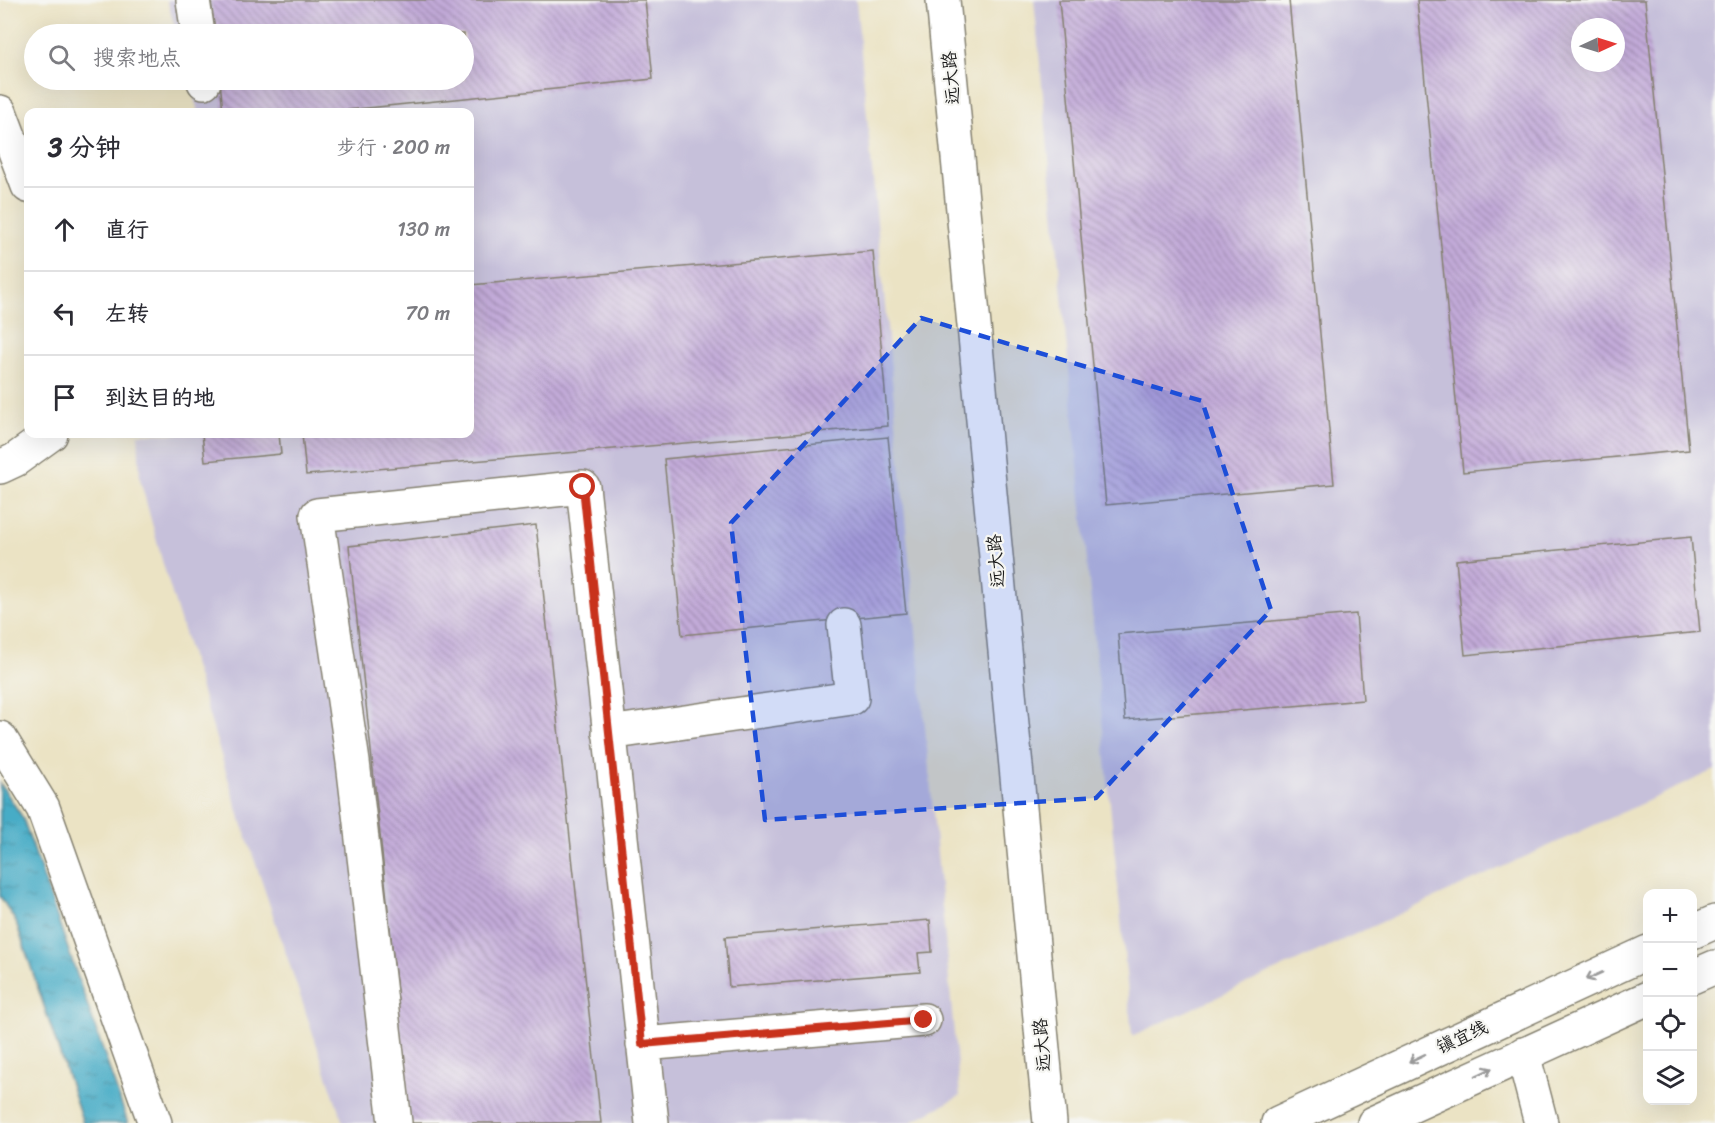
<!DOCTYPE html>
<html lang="zh">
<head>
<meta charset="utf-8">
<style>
	:root { --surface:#fff; --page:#f2f2f3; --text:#2b2b33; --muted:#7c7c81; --line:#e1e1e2 }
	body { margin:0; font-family:Sriracha,"LXGW WenKai TC",sans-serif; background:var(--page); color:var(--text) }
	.controls { position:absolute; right:18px; bottom:18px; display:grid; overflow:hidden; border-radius:12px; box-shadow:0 6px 24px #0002 }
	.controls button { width:54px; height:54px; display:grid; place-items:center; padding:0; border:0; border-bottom:2px solid var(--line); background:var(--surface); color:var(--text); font:30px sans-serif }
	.compass { position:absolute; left:1571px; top:18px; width:54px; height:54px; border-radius:50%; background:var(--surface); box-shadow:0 6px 24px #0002; rotate:86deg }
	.stop { position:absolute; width:18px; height:18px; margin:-14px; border:4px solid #c8321e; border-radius:50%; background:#fff }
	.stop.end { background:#c8321e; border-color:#fff; box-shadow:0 2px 6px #0008 }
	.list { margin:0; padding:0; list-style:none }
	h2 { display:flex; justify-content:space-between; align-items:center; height:78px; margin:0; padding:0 24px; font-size:26px }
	h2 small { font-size:20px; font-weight:400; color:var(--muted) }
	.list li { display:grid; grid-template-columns:39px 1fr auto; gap:18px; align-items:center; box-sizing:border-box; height:84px; padding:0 24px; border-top:2px solid var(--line) }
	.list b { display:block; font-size:22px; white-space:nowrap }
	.list em { font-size:20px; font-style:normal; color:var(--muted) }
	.icon { flex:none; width:33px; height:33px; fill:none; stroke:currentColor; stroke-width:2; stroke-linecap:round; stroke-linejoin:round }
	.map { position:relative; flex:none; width:1715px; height:1123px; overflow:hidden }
	.search { position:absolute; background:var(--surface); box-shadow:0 6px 24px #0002; left:24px; top:24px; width:450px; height:66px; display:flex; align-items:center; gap:15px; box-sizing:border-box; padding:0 21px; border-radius:33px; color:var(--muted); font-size:22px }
	.panel { position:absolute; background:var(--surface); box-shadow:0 6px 24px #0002; left:24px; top:108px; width:450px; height:330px; border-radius:12px }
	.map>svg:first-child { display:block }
	.industrial { fill:#c6c0da; fill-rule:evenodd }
	.water { fill:url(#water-ripples); stroke:#316471; stroke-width:1.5 }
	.building { fill:url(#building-back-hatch); fill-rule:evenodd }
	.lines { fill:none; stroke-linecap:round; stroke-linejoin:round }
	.minor-casing { stroke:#848070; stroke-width:36 }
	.major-casing { stroke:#848070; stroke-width:36 }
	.minor { stroke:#fff; stroke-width:33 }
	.major { stroke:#fff; stroke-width:33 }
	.oneway { stroke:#999 }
	.route { stroke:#c8321e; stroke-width:8 }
	.marked { fill:#1d4ed8; fill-opacity:0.2; stroke:#1d4ed8; stroke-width:4.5; stroke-dasharray:12 8; stroke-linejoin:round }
	.labels { text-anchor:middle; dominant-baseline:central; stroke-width:4.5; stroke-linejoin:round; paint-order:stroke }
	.street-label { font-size:18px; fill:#1c1c1c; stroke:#f6f6f2 }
</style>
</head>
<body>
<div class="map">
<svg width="1715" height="1123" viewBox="0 0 1715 1123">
	<defs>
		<pattern id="water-ripples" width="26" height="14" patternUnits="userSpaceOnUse" patternTransform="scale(1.5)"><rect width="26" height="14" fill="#46acc6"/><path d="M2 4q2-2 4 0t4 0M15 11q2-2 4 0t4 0" fill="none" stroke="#3a8ba0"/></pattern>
		<pattern id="building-back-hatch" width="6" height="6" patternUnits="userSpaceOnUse" patternTransform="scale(1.5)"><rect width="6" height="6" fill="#c3abd9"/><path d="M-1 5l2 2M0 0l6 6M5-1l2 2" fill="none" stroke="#9e8aaf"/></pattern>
	</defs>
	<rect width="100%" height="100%" fill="#f6f6f2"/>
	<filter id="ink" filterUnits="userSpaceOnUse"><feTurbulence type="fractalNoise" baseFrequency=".0167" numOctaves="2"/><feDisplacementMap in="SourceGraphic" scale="12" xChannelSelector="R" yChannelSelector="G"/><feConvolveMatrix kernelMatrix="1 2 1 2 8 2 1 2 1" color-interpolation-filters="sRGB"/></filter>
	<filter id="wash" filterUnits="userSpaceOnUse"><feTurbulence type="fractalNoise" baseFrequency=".008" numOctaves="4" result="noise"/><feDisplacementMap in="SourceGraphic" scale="24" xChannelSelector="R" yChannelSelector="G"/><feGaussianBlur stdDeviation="1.35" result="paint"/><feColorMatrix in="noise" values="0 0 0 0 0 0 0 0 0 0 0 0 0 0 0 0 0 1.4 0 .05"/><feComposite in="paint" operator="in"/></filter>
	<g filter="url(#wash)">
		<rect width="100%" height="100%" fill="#ebe3c4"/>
		<path class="industrial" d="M167 0H856L960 1096 909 1123H343L238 811 163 564 140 479 138 434H470V112H198L189 80H464V34H177Z
			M1034 0H1715V770L1132 1036ZM1580 27H1616V63H1580Z"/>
		<path class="water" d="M0 783 23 818 128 1123H83L16 922 0 896Z"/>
		<g id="blocks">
			<path class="building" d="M211 0H645L653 79 328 112H223L220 80H464V34H215Z
				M1059 0H1289L1334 484 1106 505Z
				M1417 0H1645L1689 450 1463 472ZM1580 27H1616V63H1580Z
				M873 251 888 426 306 475 302 434H470V285Z
				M202 434H279L281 454 205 461Z
				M888 437 906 613 682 635 664 459Z
				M536 525 601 1123H411L349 546Z
				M1691 537 1700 632 1465 655 1456 560Z
				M1356 614 1363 700 1125 720 1118 634Z
				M930 920 932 952 918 953 920 972 729 987 725 937Z"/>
		</g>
	</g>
	<g filter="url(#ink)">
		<use href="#blocks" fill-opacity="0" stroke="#848070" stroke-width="1.5"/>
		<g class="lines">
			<g class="minor-casing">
				<path id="minor" d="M193 0 198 34
					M943 0 1050 1123
					M204 80V82
					M0 112 28 186
					M0 467 15 460 51 434
					M609 733 852 698 844 625
					M0 738 43 808 155 1123
					M643 1044 924 1020
					M1523 1054 1541 1123
					M395 1123 353 762 317 515 583 487 652 1123"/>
			</g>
			<g class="major-casing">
				<path id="major" d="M1692 932 1715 922
					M1692 977 1715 967
					M1278 1123 1648 952
					M1374 1123 1648 998"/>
			</g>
			<use href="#minor" class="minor"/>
			<use href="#major" class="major"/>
		</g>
		<defs><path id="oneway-shaft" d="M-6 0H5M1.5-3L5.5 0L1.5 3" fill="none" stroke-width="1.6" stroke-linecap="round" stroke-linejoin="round" transform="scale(1.5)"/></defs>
		<g class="oneway">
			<use href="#oneway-shaft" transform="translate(1594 976) rotate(156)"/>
			<use href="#oneway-shaft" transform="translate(1417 1058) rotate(155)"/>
			<use href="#oneway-shaft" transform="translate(1484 1072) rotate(-25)"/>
		</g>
	</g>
	<g class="lines" filter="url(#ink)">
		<path class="route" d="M583 487 642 1044 924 1020"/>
	</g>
	<path class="marked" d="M921 318 1202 401 1271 610 1096 798 765 820 731 523Z"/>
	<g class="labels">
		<g class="street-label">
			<text transform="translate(951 78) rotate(-95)">远大路</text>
			<text transform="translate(996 561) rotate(-95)">远大路</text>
			<text transform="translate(1462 1037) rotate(-25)">镇宜线</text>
			<text transform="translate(1042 1045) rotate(-95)">远大路</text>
		</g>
	</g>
</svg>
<div class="controls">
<button>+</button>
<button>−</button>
<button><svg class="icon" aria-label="locate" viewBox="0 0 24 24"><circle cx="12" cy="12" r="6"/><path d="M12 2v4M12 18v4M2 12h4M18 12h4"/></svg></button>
<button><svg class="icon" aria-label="layers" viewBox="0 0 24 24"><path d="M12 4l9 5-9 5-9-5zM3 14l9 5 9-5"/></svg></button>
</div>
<svg class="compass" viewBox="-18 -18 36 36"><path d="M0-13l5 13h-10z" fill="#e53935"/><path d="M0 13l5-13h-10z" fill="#7c7c81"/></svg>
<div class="stop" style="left:583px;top:487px"></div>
<div class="stop end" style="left:924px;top:1020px"></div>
<div class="search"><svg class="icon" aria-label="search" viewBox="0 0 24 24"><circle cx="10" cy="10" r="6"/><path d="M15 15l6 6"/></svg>搜索地点</div>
<section class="panel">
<h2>3 分钟<small>步行 · 200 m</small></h2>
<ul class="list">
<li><svg class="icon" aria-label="ahead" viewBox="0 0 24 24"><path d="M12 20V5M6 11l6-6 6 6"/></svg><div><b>直行</b></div><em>130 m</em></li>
<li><svg class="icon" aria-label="left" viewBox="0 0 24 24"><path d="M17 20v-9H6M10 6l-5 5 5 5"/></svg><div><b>左转</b></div><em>70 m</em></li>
<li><svg class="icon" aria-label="arrive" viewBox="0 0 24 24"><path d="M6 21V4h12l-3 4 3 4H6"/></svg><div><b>到达目的地</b></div></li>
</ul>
</section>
</div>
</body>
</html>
